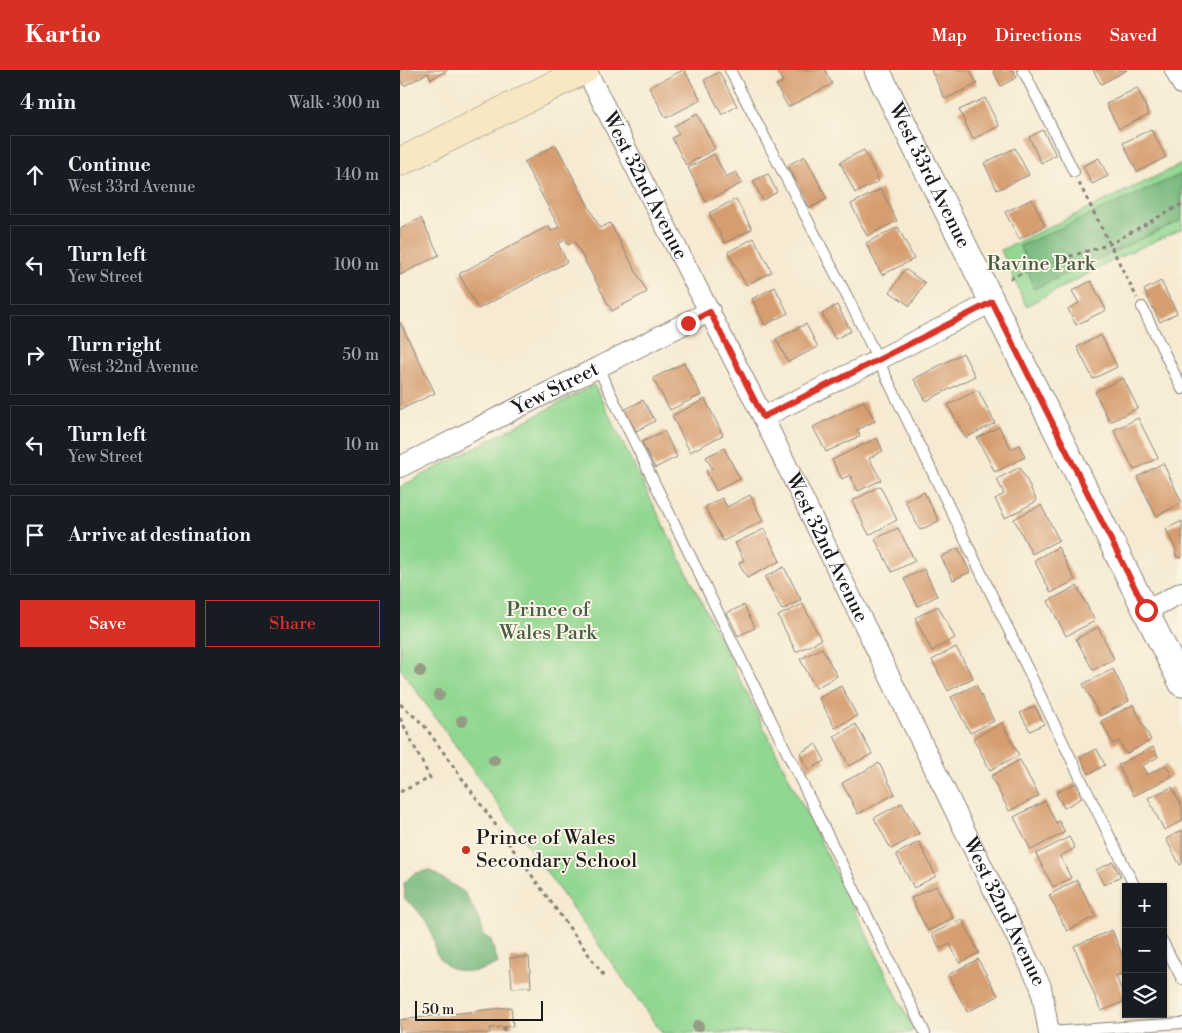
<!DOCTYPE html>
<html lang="en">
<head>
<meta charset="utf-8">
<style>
	:root { --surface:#171b24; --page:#20242c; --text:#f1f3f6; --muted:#9ea1a6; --line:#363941; --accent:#d93025 }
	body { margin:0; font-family:"Libre Bodoni",serif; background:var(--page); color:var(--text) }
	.controls { position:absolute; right:15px; bottom:15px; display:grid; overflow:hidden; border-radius:0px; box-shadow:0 1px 4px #0004 }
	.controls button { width:45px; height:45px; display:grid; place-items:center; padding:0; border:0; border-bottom:1px solid var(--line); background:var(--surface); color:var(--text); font:25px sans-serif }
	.scale { position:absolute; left:15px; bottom:12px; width:128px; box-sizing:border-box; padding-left:5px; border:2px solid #1c1c1c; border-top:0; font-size:14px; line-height:18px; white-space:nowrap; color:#1c1c1c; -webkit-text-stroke:4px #fcf5e5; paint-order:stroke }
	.stop { position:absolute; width:15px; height:15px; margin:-11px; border:4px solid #d93025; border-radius:50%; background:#fff }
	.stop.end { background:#d93025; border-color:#fff; box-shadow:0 1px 5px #0008 }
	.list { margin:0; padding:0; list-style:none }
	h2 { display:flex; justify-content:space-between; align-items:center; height:65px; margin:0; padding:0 20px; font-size:21px }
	h2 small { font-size:16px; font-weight:400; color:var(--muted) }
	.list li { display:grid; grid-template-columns:32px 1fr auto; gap:15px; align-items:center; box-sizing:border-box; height:80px; margin:0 10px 10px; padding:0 10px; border:1px solid var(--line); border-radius:0px }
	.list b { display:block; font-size:19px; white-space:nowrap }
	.list p { margin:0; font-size:16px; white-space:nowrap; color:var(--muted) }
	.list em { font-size:16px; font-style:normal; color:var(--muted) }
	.actions { display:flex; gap:10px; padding:15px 20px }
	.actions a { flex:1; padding:11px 0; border:1px solid var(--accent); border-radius:0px; text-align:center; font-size:18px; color:var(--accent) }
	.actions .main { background:var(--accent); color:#fff }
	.icon { flex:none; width:28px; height:28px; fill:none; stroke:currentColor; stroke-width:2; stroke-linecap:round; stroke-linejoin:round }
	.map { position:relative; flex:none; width:782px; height:963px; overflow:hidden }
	header { display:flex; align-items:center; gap:30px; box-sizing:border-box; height:70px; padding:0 25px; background:var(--accent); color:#fff }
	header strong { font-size:24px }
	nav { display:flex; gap:28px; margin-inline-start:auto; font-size:18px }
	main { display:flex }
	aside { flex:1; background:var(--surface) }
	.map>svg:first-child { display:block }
	.green { fill:#91d791; stroke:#567a56 }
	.forest { fill:#74b87b; stroke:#486a4c }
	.building { fill:#d59d70 }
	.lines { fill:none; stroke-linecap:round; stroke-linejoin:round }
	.service-casing { stroke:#898377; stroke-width:12 }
	.minor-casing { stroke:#898377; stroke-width:22 }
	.tertiary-casing { stroke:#898377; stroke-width:27 }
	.secondary-casing { stroke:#898377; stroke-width:29 }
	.path { stroke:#898377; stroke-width:3; stroke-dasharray:4 4; stroke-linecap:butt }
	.service { stroke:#fff; stroke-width:10 }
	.minor { stroke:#fff; stroke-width:20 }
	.tertiary { stroke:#fff; stroke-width:25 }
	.secondary { stroke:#f7e8c3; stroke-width:28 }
	.tree { fill:#959c84 }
	.route { stroke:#d93025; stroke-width:6 }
	.poi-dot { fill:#c8321e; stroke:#fcf5e5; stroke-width:2 }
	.labels { text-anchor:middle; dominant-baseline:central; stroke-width:4; stroke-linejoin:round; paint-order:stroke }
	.street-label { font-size:20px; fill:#1c1c1c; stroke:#fcf5e5 }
	.park-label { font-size:20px; fill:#455d45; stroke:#fcf5e5 }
	.poi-label { font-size:20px; fill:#1c1c1c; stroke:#fcf5e5; text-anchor:start }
</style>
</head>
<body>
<header>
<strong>Kartio</strong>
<nav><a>Map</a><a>Directions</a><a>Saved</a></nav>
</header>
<main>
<aside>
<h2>4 min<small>Walk · 300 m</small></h2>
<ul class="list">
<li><svg class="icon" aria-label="ahead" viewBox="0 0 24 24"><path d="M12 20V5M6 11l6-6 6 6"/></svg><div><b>Continue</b><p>West 33rd Avenue</p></div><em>140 m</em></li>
<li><svg class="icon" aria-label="left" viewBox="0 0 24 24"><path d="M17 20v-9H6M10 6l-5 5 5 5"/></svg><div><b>Turn left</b><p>Yew Street</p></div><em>100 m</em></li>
<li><svg class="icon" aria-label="right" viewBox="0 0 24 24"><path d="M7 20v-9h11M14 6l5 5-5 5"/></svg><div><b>Turn right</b><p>West 32nd Avenue</p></div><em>50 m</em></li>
<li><svg class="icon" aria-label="left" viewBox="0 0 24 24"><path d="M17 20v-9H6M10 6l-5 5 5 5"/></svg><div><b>Turn left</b><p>Yew Street</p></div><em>10 m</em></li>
<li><svg class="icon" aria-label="arrive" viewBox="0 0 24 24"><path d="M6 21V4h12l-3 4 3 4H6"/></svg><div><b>Arrive at destination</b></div></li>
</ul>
<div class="actions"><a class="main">Save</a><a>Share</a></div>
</aside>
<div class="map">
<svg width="782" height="963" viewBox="0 0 782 963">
	<rect width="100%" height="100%" fill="#fcf5e5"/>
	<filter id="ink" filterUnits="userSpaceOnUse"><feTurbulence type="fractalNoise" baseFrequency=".02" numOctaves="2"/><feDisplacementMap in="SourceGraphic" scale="10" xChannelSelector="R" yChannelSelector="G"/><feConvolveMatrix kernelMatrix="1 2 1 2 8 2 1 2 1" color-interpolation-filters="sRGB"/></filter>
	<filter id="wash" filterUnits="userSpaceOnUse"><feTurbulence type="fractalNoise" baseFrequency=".0096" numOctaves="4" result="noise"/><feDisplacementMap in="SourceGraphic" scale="20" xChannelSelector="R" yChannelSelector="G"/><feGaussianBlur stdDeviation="1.12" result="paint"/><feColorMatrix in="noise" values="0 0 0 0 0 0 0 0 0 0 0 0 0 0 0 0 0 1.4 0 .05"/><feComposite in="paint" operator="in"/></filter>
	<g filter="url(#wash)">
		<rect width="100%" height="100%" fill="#f6ead2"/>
		<path class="green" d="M782 94V159L724 185 626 236 601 180Z
			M194 315 514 960 508 963H262L0 598V417Z"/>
		<path class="forest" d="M782 104V150L634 219 620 176Z
			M29 800 64 822 77 845 84 866 91 870 98 893C78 905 48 907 36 882 34 877 35 872 33 867 31 860 26 852 22 846 18 840 11 834 5 829L4 813 13 804Z"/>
		<g id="blocks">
			<path class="building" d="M0 0H48L31 9 28 3 4 16 0 9Z
				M283 0H284L301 30 266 48 249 17Z
				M377 0H425L432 14 388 37 376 15 383 12Z
				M531 0H570L577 14 545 29Z
				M593 0H613L617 7 601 16Z
				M693 0H727L701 14Z
				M319 2 337 36 322 45 304 10Z
				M737 18 749 44 719 59 706 34Z
				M585 28 599 56 573 69 559 40Z
				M297 44 315 79 286 95 272 68 279 64 274 56Z
				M751 59 766 87 737 102 723 73Z
				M643 60 656 85 641 93 629 67Z
				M156 75 200 158 210 153 247 222 212 241 174 171 168 175 165 170 158 174 167 192 78 239 59 204 148 156 151 161 159 157 124 92Z
				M615 78 629 105 597 120 584 93Z
				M464 80 479 111 455 123 440 92Z
				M314 84 326 107 336 102 342 113 306 132 288 98Z
				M405 86 427 129 410 138 388 95Z
				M699 88 708 106 692 114 683 96Z
				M368 104 377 122 363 130 353 111Z
				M481 119 497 151 467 166 451 134Z
				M336 129 352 159 325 173 309 143Z
				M632 129 645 156 619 169 605 142Z
				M21 148 39 185 0 205V159Z
				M498 157 514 189 482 205 466 173Z
				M354 168 372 202 346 215 328 182Z
				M505 199 525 213 510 236 490 222Z
				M691 211 706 240 676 255 668 239 679 233 672 221Z
				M761 211 777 243 760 252 744 220Z
				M375 217 388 243 365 255 352 229Z
				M437 235 451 261 435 269 422 244Z
				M0 252 35 323 0 340Z
				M406 254 418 277 388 292 376 269Z
				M701 265 717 297 693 309 677 277Z
				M563 283 575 306 526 331 514 309Z
				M284 293 301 325 270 340 253 308Z
				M723 308 738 338 710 352 695 322Z
				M578 320 595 353 565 368 548 335Z
				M305 329 323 365 290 382 272 346Z
				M243 330 255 351 236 361 224 340Z
				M464 331 475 351 457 360 460 366 426 382 413 357Z
				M738 348 758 388 734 400 714 360Z
				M599 357 611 379 619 375 625 387 595 402 577 368Z
				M264 361 277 387 255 398 242 372Z
				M477 368 483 381 469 388 481 410 458 421 450 405 442 409 432 390Z
				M324 378 340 409 316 421 306 401 312 398 306 387Z
				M763 393 782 433 756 446 737 407Z
				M620 397 637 431 605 448 595 429 604 424 597 409Z
				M480 416 497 450 469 465 452 431Z
				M524 422 539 451 520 460 505 431Z
				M350 425 363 451 323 471 305 437 322 428 327 437Z
				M641 435 659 470 632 484 614 449Z
				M782 451V487L781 488 777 487 775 483 776 480 766 459Z
				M498 458 515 491 492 502 475 469Z
				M364 459 380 491 347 508 339 493 344 490 335 473Z
				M658 477 675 510 651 523 634 490Z
				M558 478 570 502 553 510 541 487Z
				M384 497 401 530 382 540 365 507Z
				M524 499 537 526 518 536 504 509Z
				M677 516 695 551 666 566 648 531Z
				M403 534 421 570 396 582 378 546Z
				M344 535 355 558 338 566 327 543Z
				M538 536 555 568 532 581 515 548Z
				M698 557 714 589 693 600 676 569Z
				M556 577 573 608 548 621 532 590Z
				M422 578 437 606 416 618 400 589Z
				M713 599 729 631 700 646 683 614Z
				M576 615 594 651 570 663 551 627Z
				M441 616 457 646 435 658 419 628Z
				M733 635 751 670 726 684 719 671 713 674 701 651Z
				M635 636 644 654 630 661 620 643Z
				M602 653 619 685 590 700 573 668Z
				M456 654 472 684 449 696 434 666Z
				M416 674 425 691 408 700 400 683Z
				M753 677 758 687 742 696 747 705 766 695 772 706 734 726 718 695Z
				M697 679 705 695 689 704 680 687Z
				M620 690 639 726 609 741 591 706Z
				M479 693 495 724 458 744 442 713Z
				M675 713 682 728 664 738 656 723Z
				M772 717 782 737V751L764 760 748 728Z
				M645 731 656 753 659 751 665 762 631 780 614 747Z
				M502 733 519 764 491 779 474 748Z
				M782 760V794L780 795 766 769Z
				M669 767 675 778 660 786 671 808 653 817 636 784Z
				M519 772 536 806 514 818 496 784Z
				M713 792 721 806 704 815 696 800Z
				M677 810 696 846 667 861 649 825Z
				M536 816 553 848 528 861 511 828Z
				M562 849 579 883 559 893 550 874 540 879 532 864Z
				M712 860 726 894V902L716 906 726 931 701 941 674 876Z
				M129 887 131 917 112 918 110 888Z
				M578 889 598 926 567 942 548 905Z
				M111 937 113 956 90 958V963H0V950Z"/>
		</g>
	</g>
	<g filter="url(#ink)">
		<use href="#blocks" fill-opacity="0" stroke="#898377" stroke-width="1"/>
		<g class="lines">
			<g class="service-casing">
				<path id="service" d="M330 0 450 232 678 703 735 817
					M623 0 674 102
					M742 237 782 319
					M198 298 525 963
					M763 872 782 909
					M649 962 782 953"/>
			</g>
			<g class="minor-casing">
				<g id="minor">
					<path id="s1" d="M186 0 363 347 641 917 649 963"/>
					<path d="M775 0 782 14"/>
					<path d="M363 347 478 290 592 232"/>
					<path id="s2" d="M0 397 310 241"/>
					<path d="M746 541 782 522"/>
				</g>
			</g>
			<g class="tertiary-casing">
				<g id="tertiary">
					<path id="s3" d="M477 0 782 614"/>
				</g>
			</g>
			<g class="secondary-casing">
				<path id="secondary" d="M0 92 184 0"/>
			</g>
			<path class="path" d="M679 113 737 228
				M610 209 632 198 710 174 782 134
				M0 634 23 654 204 906
				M0 648 30 708 0 722
				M104 957V963"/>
			<use href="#service" class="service"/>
			<use href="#minor" class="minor"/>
			<use href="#tertiary" class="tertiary"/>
			<use href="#secondary" class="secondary"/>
		</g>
		<g class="tree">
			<circle cx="20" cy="601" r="6"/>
			<circle cx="39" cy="625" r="6"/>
			<circle cx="62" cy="651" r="6"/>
			<circle cx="94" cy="690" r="6"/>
			<circle cx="298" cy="956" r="6"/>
		</g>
	</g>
	<g class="lines" filter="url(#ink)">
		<path class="route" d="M288 253 310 242 363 347 478 290 592 232 746 540"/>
	</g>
	<circle class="poi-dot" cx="66" cy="780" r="5"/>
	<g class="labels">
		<g class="street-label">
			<text stroke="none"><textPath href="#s3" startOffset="118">West 33rd Avenue</textPath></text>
			<text stroke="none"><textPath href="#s1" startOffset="130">West 32nd Avenue</textPath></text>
			<text stroke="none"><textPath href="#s2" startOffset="174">Yew Street</textPath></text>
			<text stroke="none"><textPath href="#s1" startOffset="535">West 32nd Avenue</textPath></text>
			<text stroke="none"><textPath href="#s1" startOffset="940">West 32nd Avenue</textPath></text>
		</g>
		<g class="park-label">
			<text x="641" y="194">Ravine Park</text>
			<text x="148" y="540">Prince of<tspan x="148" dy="23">Wales Park</tspan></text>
		</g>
		<g class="poi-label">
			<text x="76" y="768">Prince of Wales<tspan x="76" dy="23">Secondary School</tspan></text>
		</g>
	</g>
</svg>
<div class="controls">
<button>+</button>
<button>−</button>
<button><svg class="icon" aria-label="layers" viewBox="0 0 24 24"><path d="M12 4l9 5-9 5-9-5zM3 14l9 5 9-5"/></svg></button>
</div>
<div class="scale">50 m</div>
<div class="stop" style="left:746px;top:540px"></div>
<div class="stop end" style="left:288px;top:253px"></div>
</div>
</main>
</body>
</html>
